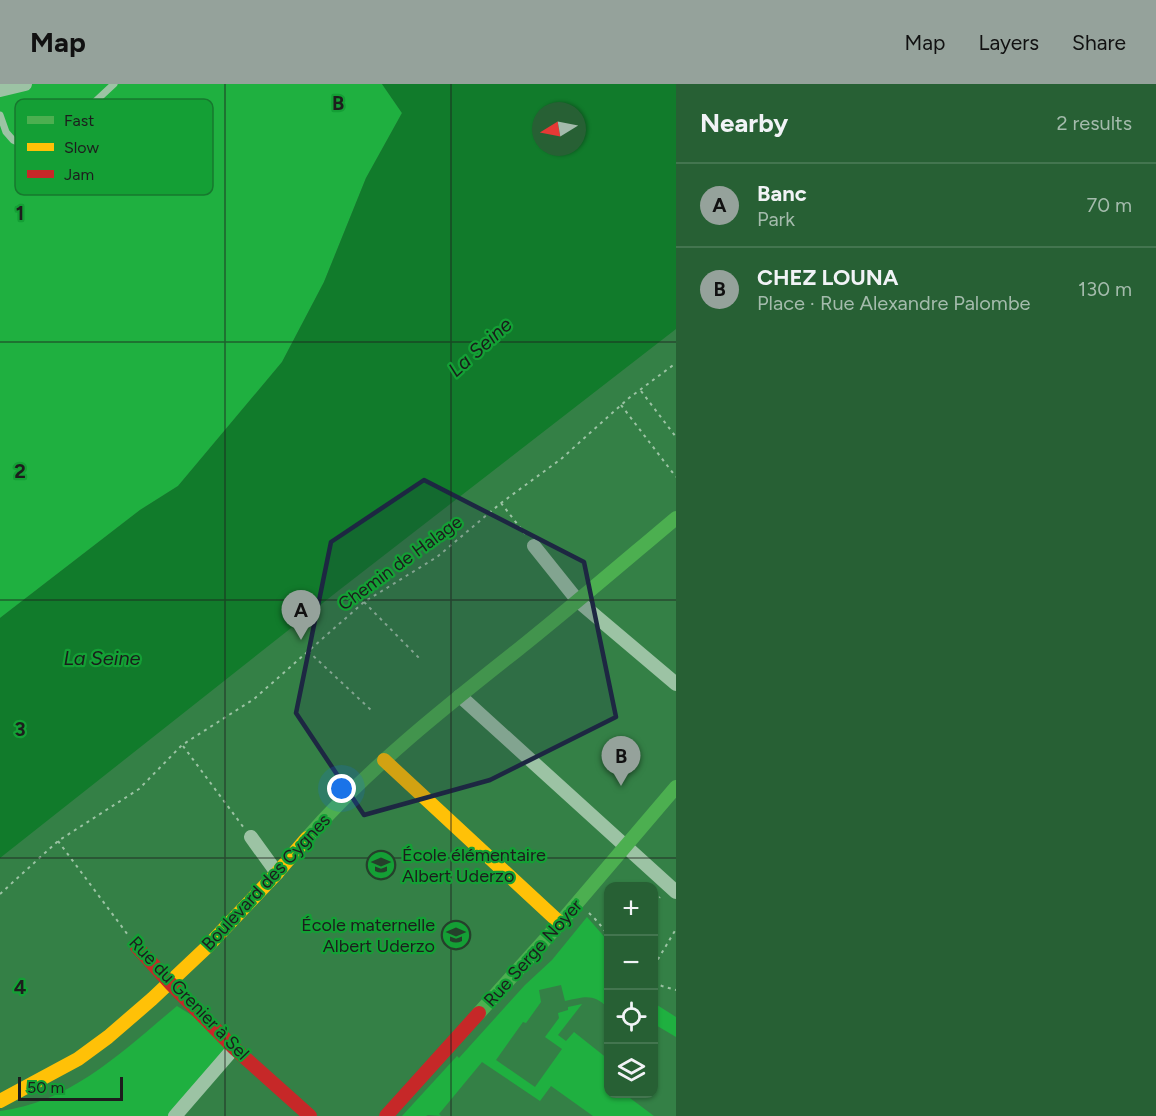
<!DOCTYPE html>
<html lang="en">
<head>
<meta charset="utf-8">
<style>
	:root { --surface:#276034; --page:#2f663c; --text:#f1f3f6; --muted:#a4bbac; --line:#43754f; --accent:#95a29b }
	body { margin:0; font-family:Figtree,sans-serif; background:var(--page); color:var(--text) }
	.controls { position:absolute; right:18px; bottom:18px; display:grid; overflow:hidden; border-radius:12px; box-shadow:0 2px 4px #0004 }
	.controls button { width:54px; height:54px; display:grid; place-items:center; padding:0; border:0; border-bottom:2px solid var(--line); background:var(--surface); color:var(--text); font:30px sans-serif }
	.compass { position:absolute; left:532px; top:18px; width:54px; height:54px; border-radius:50%; background:var(--surface); box-shadow:0 2px 4px #0004; rotate:260deg }
	.scale { position:absolute; left:18px; bottom:15px; width:105px; box-sizing:border-box; padding-left:6px; border:3px solid #1d1d1d; border-top:0; font-size:16px; line-height:21px; white-space:nowrap; color:#1d1d1d; -webkit-text-stroke:4px #149f35; paint-order:stroke }
	.you { position:absolute; left:342px; top:705px; width:21px; height:21px; margin:-15px; border:4px solid #fff; border-radius:50%; background:#1a73e8; box-shadow:0 0 0 9px #1a73e833 }
	.badge { display:grid; place-items:center; width:39px; height:39px; border-radius:50%; background:var(--accent); color:#111; font-size:20px; font-weight:700 }
	.pin { position:absolute; translate:-50% -50px; filter:drop-shadow(0 2px 3px #0008) }
	.pin::after { content:''; position:absolute; top:32px; width:21px; height:18px; background:inherit; clip-path:polygon(0 0,100% 0,50% 100%) }
	.list { margin:0; padding:0; list-style:none }
	h2 { display:flex; justify-content:space-between; align-items:center; height:78px; margin:0; padding:0 24px; font-size:26px }
	h2 small { font-size:20px; font-weight:400; color:var(--muted) }
	.list li { display:grid; grid-template-columns:39px 1fr auto; gap:18px; align-items:center; box-sizing:border-box; height:84px; padding:0 24px; border-top:2px solid var(--line) }
	.list b { display:block; font-size:22px; white-space:nowrap }
	.list p { margin:0; font-size:20px; white-space:nowrap; color:var(--muted) }
	.list em { font-size:20px; font-style:normal; color:var(--muted) }
	.icon { flex:none; width:33px; height:33px; fill:none; stroke:currentColor; stroke-width:2; stroke-linecap:round; stroke-linejoin:round }
	.map { position:relative; flex:none; width:676px; height:1032px; overflow:hidden }
	header { display:flex; align-items:center; gap:36px; box-sizing:border-box; height:84px; padding:0 30px; background:var(--accent); color:#111 }
	header strong { font-size:28px }
	nav { display:flex; gap:33px; margin-inline-start:auto; font-size:21px }
	main { display:flex }
	aside { flex:1; background:var(--surface) }
	.map>svg:first-child { display:block }
	.green { fill:#1fb040 }
	.water { fill:#117b2b; fill-rule:evenodd }
	.lines { fill:none; stroke-linecap:round; stroke-linejoin:round }
	.path { stroke:#9cc3a4; stroke-width:2; stroke-dasharray:3 4.5; stroke-linecap:butt }
	.lane { stroke:#9cc3a4; stroke-width:7 }
	.street { stroke:#9cc3a4; stroke-width:14 }
	.fast { stroke:#4caf50; stroke-width:14 }
	.slow { stroke:#ffc107; stroke-width:14 }
	.jam { stroke:#c62828; stroke-width:14 }
	.marked { fill:#1d2742; fill-opacity:0.2; stroke:#1d2742; stroke-width:4.5; stroke-linejoin:round }
	.grid { fill:none; stroke:#1d1d1d; stroke-width:1.5; stroke-opacity:0.55 }
	.labels { text-anchor:middle; dominant-baseline:central; stroke-width:4.5; stroke-linejoin:round; paint-order:stroke }
	.street-label { font-size:18px; fill:#1d1d1d; stroke:#149f35 }
	.poi-label { font-size:18px; fill:#1d1d1d; stroke:#149f35; text-anchor:start }
	.water-label { font-size:20px; font-style:italic; fill:#191d1a; stroke:#149f35 }
	.key { fill:#149f35; stroke:#17782e; stroke-width:1.5 }
	.key-label { font-size:16px; fill:#1d1d1d }
	.grid-label { font-size:20px; text-anchor:middle; font-weight:bold; fill:#1d1d1d; stroke:#149f35; stroke-width:4.5; stroke-linejoin:round; paint-order:stroke }
</style>
</head>
<body>
<header>
<strong>Map</strong>
<nav><a>Map</a><a>Layers</a><a>Share</a></nav>
</header>
<main>
<div class="map">
<svg width="676" height="1032" viewBox="0 0 676 1032">
	<rect width="100%" height="100%" fill="#348046"/>
	<path class="green" d="M0 0H382L402 29 366 94 324 198 282 278 178 402 140 426 0 534Z
		M587 833 608 857V924C593 909 585 913 565 917L561 901 539 906 541 918 526 939 523 938 496 976 535 1003 562 965 545 953 559 934 558 929 568 926V923L582 920 558 951 566 957 574 948 608 975V1010H633L630 1014 654 1032H593L551 1002 540 1017 482 978 439 1030 441 1032 428 1031 426 1032H402L457 972 459 974 525 901 552 876Z
		M654 919 676 933V953L654 940Z
		M177 922 193 932 230 967 169 1032H0V1027C72 1018 124 966 177 922Z"/>
	<path class="water" d="M382 0H676V245L338 507 0 774V534L140 426 178 402 282 278 324 198 366 94 402 29ZM541 27H577V63H541Z"/>
	<g class="lines">
		<path class="path" d="M71 52 93 75
			M641 307 676 353
			M621 321 676 393
			M501 419 525 450
			M364 518 421 576
			M308 567 371 626
			M183 662 244 744
			M58 757 128 851
			M0 810 58 757 139 705 182 661 254 615 364 518 437 473 501 419 561 375 629 314 676 279
			M654 819 660 813
			M589 829 598 838 608 851
			M654 882 676 845
			M654 898 662 902 676 906"/>
		<path class="lane" d="M0 31 6 48 13 56 24 61 33 63 42 62 56 54 114 0"/>
		<path class="street" d="M0 6 25 0
			M534 462 578 517 676 600
			M460 612 676 808
			M251 753 277 789
			M175 1032 234 964"/>
		<path class="fast" d="M307 754C371 681 449 620 525 560 576 519 626 476 676 434
			M479 929 560 839 676 703"/>
		<path class="slow" d="M384 676 560 839
			M0 1017 78 975 108 953 152 915 206 864 277 789 307 754"/>
		<path class="jam" d="M137 863 170 899 234 964 310 1032
			M386 1032 479 929"/>
	</g>
	<path class="marked" d="M424 396 584 478 616 633 490 696 364 731 296 629 331 458Z"/>
	<path class="grid" d="M225 0V1032M451 0V1032M0 258H676M0 516H676M0 774H676"/>
	<defs>
		<g id="school-ring" transform="scale(1.5)"><circle r="9.5" fill="#149f35" stroke="#25402b" stroke-width="1.5"/><path d="M0-5L7-2L0 1L-7-2ZM-4 1L0 2.5L4 1V4Q0 6-4 4Z" fill="#25402b"/></g>
	</defs>
	<g fill-rule="evenodd">
		<use href="#school-ring" x="381" y="781"/>
		<use href="#school-ring" x="456" y="851"/>
	</g>
	<g class="labels">
		<g class="street-label">
			<text transform="translate(400 479) rotate(-36)">Chemin de Halage</text>
			<text transform="translate(266 798) rotate(-47)">Boulevard des Cygnes</text>
			<text transform="translate(533 869) rotate(-48)">Rue Serge Noyer</text>
			<text transform="translate(189 914) rotate(46)">Rue du Grenier à Sel</text>
		</g>
		<g class="poi-label">
			<text x="402" y="771">École élémentaire<tspan x="402" dy="21">Albert Uderzo</tspan></text>
			<text x="435" y="841" text-anchor="end">École maternelle<tspan x="435" dy="21">Albert Uderzo</tspan></text>
		</g>
		<g class="water-label">
			<text transform="translate(480 263) rotate(-42)">La Seine</text>
			<text x="102" y="574">La Seine</text>
		</g>
	</g>
	<rect x="15" y="15" width="198" height="96" rx="9" class="key"/>
	<rect x="27" y="32" width="27" height="8" fill="#4caf50"/>
	<rect x="27" y="59" width="27" height="8" fill="#ffc107"/>
	<rect x="27" y="86" width="27" height="8" fill="#c62828"/>
	<g class="key-label">
		<text x="64" y="42">Fast</text>
		<text x="64" y="69">Slow</text>
		<text x="64" y="96">Jam</text>
	</g>
	<g class="grid-label">
		<text x="338" y="26">B</text>
		<text x="20" y="136">1</text>
		<text x="20" y="394">2</text>
		<text x="20" y="652">3</text>
		<text x="20" y="910">4</text>
	</g>
</svg>
<div class="controls">
<button>+</button>
<button>−</button>
<button><svg class="icon" aria-label="locate" viewBox="0 0 24 24"><circle cx="12" cy="12" r="6"/><path d="M12 2v4M12 18v4M2 12h4M18 12h4"/></svg></button>
<button><svg class="icon" aria-label="layers" viewBox="0 0 24 24"><path d="M12 4l9 5-9 5-9-5zM3 14l9 5 9-5"/></svg></button>
</div>
<svg class="compass" viewBox="-18 -18 36 36"><path d="M0-13l5 13h-10z" fill="#e53935"/><path d="M0 13l5-13h-10z" fill="#a4bbac"/></svg>
<div class="scale">50 m</div>
<div class="you"></div>
<div class="pin badge" style="left:301px;top:556px">A</div>
<div class="pin badge" style="left:621px;top:702px">B</div>
</div>
<aside>
<h2>Nearby<small>2 results</small></h2>
<ul class="list">
<li><span class="badge">A</span><div><b>Banc</b><p>Park</p></div><em>70 m</em></li>
<li><span class="badge">B</span><div><b>CHEZ LOUNA</b><p>Place · Rue Alexandre Palombe</p></div><em>130 m</em></li>
</ul>
</aside>
</main>
</body>
</html>
